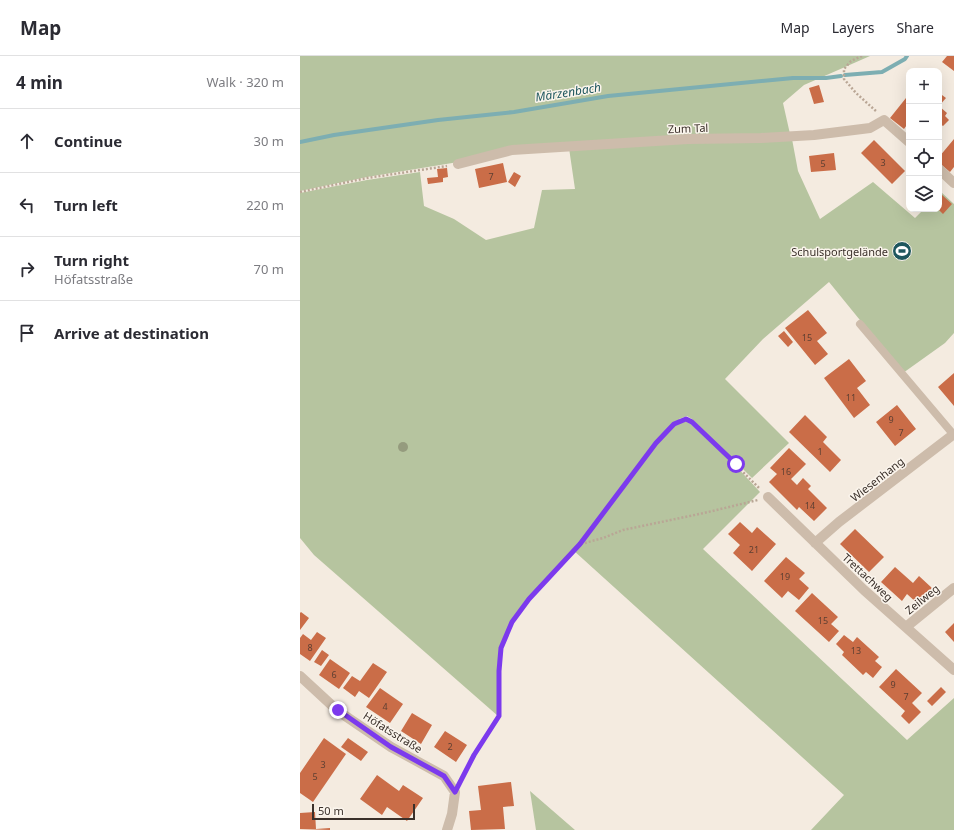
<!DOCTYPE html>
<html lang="en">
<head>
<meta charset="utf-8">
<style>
	:root { --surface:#fff; --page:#f2f2f3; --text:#2b2b33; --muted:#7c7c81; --line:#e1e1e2 }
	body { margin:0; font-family:"Noto Sans",sans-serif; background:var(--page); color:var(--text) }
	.controls { position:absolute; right:12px; top:12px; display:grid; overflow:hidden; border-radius:8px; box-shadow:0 4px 16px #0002 }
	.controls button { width:36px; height:36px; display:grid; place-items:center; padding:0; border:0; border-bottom:1px solid var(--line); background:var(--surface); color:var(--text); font:20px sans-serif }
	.scale { position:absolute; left:12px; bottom:10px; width:103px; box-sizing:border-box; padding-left:4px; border:2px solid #3a302a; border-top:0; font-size:11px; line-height:14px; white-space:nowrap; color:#3a302a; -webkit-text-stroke:3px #fbf5ed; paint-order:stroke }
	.stop { position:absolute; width:12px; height:12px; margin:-9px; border:3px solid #7c3aed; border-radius:50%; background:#fff }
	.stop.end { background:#7c3aed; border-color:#fff; box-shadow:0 1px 4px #0008 }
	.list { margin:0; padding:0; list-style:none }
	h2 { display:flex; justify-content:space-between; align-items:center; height:52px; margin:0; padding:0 16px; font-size:17px }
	h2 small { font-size:13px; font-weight:400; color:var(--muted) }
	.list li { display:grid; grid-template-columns:26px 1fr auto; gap:12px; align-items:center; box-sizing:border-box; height:64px; padding:0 16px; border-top:1px solid var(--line) }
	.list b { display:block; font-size:15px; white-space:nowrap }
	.list p { margin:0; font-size:13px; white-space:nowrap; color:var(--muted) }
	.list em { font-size:13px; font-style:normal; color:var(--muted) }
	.icon { flex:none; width:22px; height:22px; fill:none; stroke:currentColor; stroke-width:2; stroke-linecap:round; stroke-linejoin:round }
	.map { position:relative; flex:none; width:654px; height:774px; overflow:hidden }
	header { display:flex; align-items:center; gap:24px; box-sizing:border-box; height:56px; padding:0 20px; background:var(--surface); border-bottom:1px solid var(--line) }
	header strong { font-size:19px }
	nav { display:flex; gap:22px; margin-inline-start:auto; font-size:14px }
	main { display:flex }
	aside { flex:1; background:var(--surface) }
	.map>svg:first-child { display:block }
	.green { fill:#b6c49f }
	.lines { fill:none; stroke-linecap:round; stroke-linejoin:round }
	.stream { stroke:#7daeb2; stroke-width:4 }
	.building { fill:#ca6d48 }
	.path { stroke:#b9a695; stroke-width:2.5; stroke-dasharray:2 2; stroke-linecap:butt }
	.lane { stroke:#cdbcab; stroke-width:8 }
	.street { stroke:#cdbcab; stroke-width:10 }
	.tree { fill:#959b7e }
	.route { stroke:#7c3aed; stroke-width:5 }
	.labels { text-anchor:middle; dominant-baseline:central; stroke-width:3; stroke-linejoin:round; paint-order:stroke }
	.number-label { font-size:9px; fill:#5e3f32 }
	.street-label { font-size:11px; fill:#3a302a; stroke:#fbf5ed }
	.poi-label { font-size:11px; fill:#3a302a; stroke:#fbf5ed; text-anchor:end }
	.water-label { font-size:12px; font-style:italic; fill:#1e575e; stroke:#fbf5ed }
</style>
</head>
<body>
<header>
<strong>Map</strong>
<nav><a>Map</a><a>Layers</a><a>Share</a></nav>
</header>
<main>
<aside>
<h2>4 min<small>Walk · 320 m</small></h2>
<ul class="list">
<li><svg class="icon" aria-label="ahead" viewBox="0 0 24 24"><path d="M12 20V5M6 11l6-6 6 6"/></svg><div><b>Continue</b></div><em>30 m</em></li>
<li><svg class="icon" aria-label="left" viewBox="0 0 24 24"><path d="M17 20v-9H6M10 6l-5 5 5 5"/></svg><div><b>Turn left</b></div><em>220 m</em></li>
<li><svg class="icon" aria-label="right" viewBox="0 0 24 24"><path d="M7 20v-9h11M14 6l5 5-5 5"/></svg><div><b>Turn right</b><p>Höfatsstraße</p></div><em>70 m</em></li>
<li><svg class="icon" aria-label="arrive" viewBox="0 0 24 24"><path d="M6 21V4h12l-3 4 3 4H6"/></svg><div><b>Arrive at destination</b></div></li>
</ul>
</aside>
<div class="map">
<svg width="654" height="774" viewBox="0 0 654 774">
	<rect width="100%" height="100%" fill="#f4ebe0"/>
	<path class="green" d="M0 0H570L504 29 483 47 490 78 268 88 67 121 0 135Z
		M492 83 498 115 520 163 573 126 615 162 624 153H639V138L641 136 654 148V277L645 287 603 317 529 226 463 283 425 323 489 387 452 422 392 363 387 360 379 363 381 367 386 365 391 368 435 409 460 436 403 493 607 684 654 642V774H511L544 739 273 494 228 542 211 565 200 591 197 614 198 660 14 499 0 482V137L67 124 120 116 124 150 154 163 186 184 234 172 242 134 275 133 269 92Z
		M230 735 275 774H236Z"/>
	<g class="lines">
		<path class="stream" d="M545 19 582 16 605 3 607 0
			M0 86 34 79 138 64 214 56 308 40 493 22H526L541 20"/>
	</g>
	<path class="building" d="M647 0H654V15L642 6Z
		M519 29 524 46 514 48 509 32Z
		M642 39 646 42 639 50 647 57 645 60 649 64 643 70 639 67V42Z
		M606 42 609 45V66L604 73 590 62Z
		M654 83V111L650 116 639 107V101Z
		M574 84 605 115 592 128 561 97Z
		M534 97 536 114 511 116 509 100Z
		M203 107 207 126 179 132 175 113Z
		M147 112 148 121 143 122V126L128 128 127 122 138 121 137 113Z
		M214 116 221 120 215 131 208 126Z
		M641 138 652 148 643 158 638 153H639V140Z
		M508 254 527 277 517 285 528 298 515 309 485 272Z
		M484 275 493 286 488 291 478 280Z
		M549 303 566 325 557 332 570 349 554 362 524 322Z
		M654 317V350L638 331Z
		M597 349 616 373 595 390 576 366Z
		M505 359 527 381 523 386 541 404 530 416 489 376Z
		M489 392 506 408 491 423 497 429 503 422 511 430 508 433 527 452 514 465 499 451 497 454 469 426 477 418 470 412Z
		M440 466 452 477 457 471 476 488 452 515 433 497 440 489 428 478Z
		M555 473 584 501 569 516 540 488Z
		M486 501 505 517 499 523 509 532 499 544 488 535 482 542 464 525Z
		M595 511 613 527 619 520 632 532 618 548 607 538 602 545 581 526Z
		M512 537 538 561 531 568 539 575 529 586 495 555Z
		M1 556 9 562 0 574V557Z
		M654 567V586L645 576Z
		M17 576 26 582 10 605 0 598V582L3 578 11 584Z
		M544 579 553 586 557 581 579 601 575 605 582 611 573 622 566 616 563 619 542 599 544 596 536 588Z
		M22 594 29 599 21 610 14 606Z
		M30 603 50 617 39 633 19 619Z
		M73 607 87 616 69 642 59 635 55 641 43 632 52 620 60 625Z
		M596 613 622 637 612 647 621 656 609 668 601 660 605 655 579 631Z
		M641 631 646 636 632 650 627 645Z
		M80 632 103 648 90 667 66 651Z
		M112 657 132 669 121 688 101 675Z
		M145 675 167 689 156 706 134 691Z
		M24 682 46 698 13 746 0 737V717Z
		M48 682 68 696 61 705 41 691Z
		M77 719 99 735 103 729 123 742 107 765 87 751 82 759 60 743Z
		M211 726 214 750 203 751 205 773 171 774 169 755 181 754 178 730Z
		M15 756 16 773 30 772V774L0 773V757Z"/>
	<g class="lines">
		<path class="path" d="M562 0 551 5 544 13V23L556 37 577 56
			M0 136 67 122 147 110
			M281 488 303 482 323 474 404 457 458 444
			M160 725 174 699 199 660V615L201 592 212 566 229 543 280 488 356 387 374 368 386 363 392 366 435 408 460 433"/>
		<path class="lane" d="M560 268 653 378"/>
		<path class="street" d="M158 108 212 94 388 83 461 82 514 79 570 72 584 64 609 86
			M639 113 654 127
			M468 441 564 534 654 614
			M515 487 539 466 654 378
			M606 571 654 532
			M0 620 38 655 91 691 144 720 155 736 152 758 147 774"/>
	</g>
	<circle class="tree" cx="103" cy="391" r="5"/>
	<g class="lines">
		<path class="route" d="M38 654 91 691 144 720 155 736 174 699 199 660V615L201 592 212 566 229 543 280 488 356 387 374 368 386 363 392 366 436 408"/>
	</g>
	<defs>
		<g id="stadium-disc" transform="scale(1)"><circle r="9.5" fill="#1e575e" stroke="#fbf5ed"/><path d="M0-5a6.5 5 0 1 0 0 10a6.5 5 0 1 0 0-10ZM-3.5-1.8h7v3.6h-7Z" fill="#fff"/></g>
	</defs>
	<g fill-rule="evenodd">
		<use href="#stadium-disc" x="602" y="195"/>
	</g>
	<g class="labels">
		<g class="number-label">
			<text x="583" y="106">3</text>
			<text x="523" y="107">5</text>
			<text x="191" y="120">7</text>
			<text x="507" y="281">15</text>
			<text x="551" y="341">11</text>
			<text x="591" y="363">9</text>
			<text x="601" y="376">7</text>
			<text x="520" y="395">1</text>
			<text x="486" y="415">16</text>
			<text x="510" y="449">14</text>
			<text x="454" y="493">21</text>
			<text x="485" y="520">19</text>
			<text x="523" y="564">15</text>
			<text x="10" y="591">8</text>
			<text x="556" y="594">13</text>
			<text x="34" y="618">6</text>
			<text x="593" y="628">9</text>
			<text x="606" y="640">7</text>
			<text x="85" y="650">4</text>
			<text x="150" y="690">2</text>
			<text x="23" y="708">3</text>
			<text x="15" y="720">5</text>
		</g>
		<g class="street-label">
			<text transform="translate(388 72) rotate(-2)">Zum Tal</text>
			<text transform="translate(577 423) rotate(-38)">Wiesenhang</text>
			<text transform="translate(568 521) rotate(43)">Trettachweg</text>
			<text transform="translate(622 543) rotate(-39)">Zeilweg</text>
			<text transform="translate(93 676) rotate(32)">Höfatsstraße</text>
		</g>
		<g class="poi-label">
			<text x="588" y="195">Schulsportgelände</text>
		</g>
		<g class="water-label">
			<text transform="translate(268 36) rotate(-9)">Märzenbach</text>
		</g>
	</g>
</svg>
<div class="controls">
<button>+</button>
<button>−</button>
<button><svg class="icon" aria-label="locate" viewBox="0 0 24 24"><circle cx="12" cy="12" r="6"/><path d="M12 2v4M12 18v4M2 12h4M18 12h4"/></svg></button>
<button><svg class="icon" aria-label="layers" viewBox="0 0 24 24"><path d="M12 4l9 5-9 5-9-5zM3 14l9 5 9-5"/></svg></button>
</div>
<div class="scale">50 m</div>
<div class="stop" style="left:436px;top:408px"></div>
<div class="stop end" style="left:38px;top:654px"></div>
</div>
</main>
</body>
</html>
